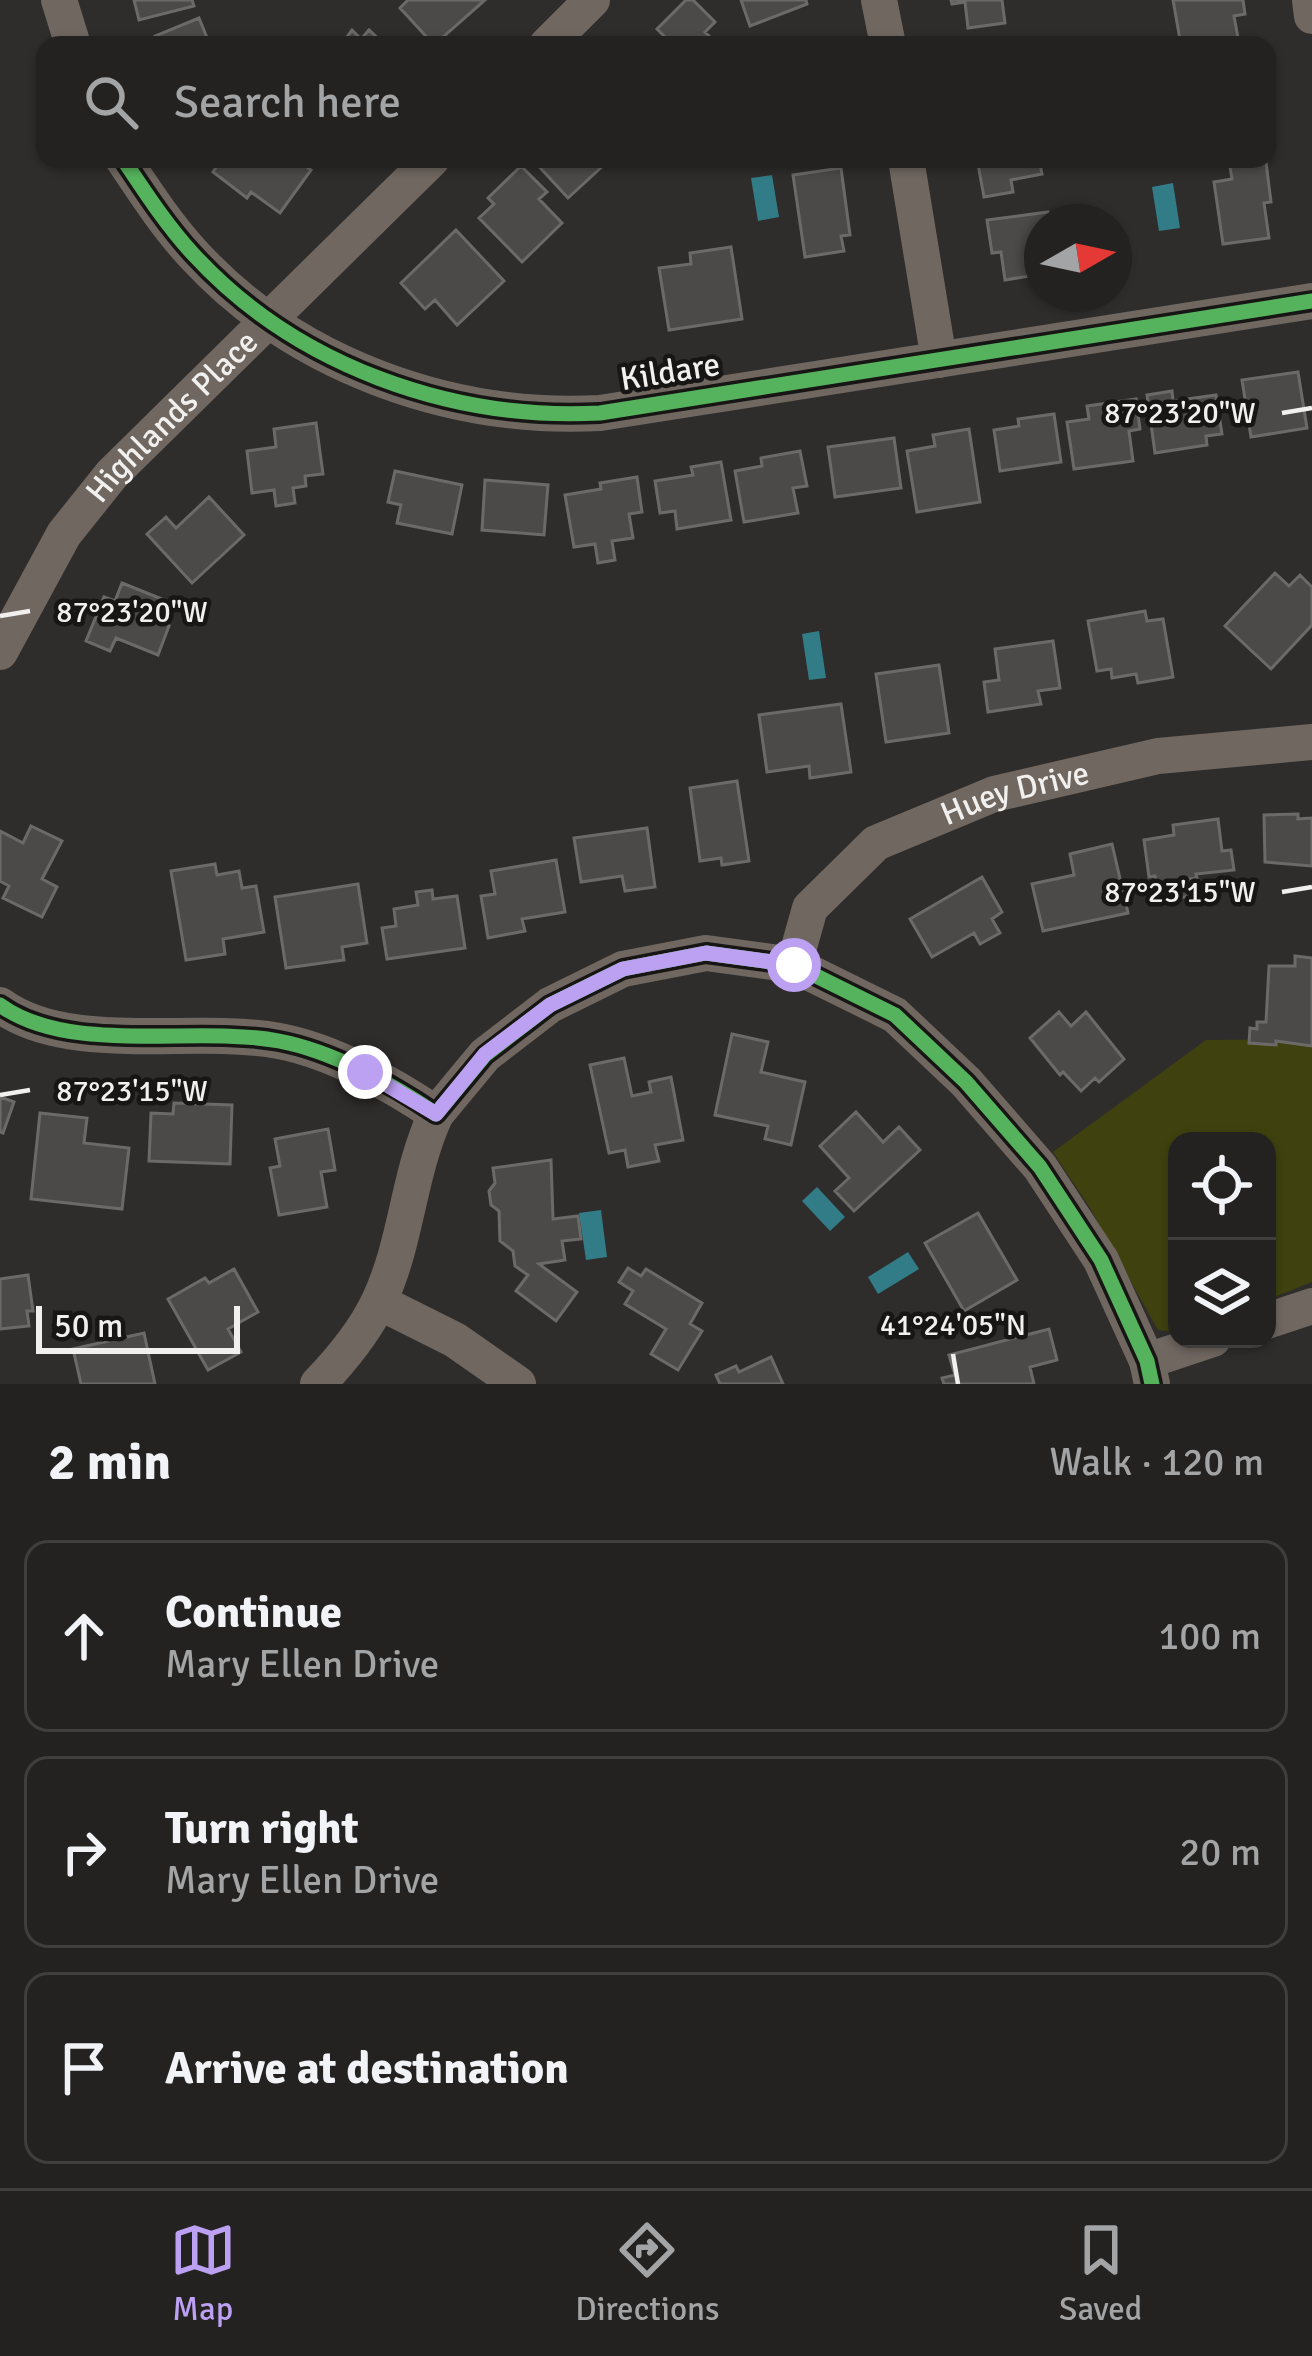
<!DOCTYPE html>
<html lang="en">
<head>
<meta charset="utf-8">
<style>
	:root { --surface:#232220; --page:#2b2a29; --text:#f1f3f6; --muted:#a3a4a5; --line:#403f3e; --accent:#bca0f2 }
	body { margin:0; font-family:Signika,sans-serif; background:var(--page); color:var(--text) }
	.controls { position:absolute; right:36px; bottom:36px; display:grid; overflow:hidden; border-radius:24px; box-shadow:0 3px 9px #0004 }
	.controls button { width:108px; height:108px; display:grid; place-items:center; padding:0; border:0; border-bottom:3px solid var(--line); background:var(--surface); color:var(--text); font:60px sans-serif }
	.compass { position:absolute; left:1024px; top:204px; width:108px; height:108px; border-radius:50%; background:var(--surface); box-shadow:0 3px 9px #0004; rotate:81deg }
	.scale { position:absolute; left:36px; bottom:30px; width:204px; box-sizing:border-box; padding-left:12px; border:6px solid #f1f0ee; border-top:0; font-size:33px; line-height:42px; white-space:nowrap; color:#f1f0ee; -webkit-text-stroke:9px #171614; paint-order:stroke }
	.stop { position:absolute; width:36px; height:36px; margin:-27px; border:9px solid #bca0f2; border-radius:50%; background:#fff }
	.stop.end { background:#bca0f2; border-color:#fff; box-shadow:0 3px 12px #0008 }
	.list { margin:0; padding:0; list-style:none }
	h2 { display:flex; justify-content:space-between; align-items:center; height:156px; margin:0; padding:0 48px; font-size:51px }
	h2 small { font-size:39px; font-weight:400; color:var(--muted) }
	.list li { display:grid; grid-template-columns:78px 1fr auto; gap:36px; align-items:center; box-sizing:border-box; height:192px; margin:0 24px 24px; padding:0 24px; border:3px solid var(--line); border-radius:24px }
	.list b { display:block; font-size:45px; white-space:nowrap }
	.list p { margin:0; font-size:39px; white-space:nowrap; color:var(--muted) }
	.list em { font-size:39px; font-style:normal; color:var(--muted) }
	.icon { flex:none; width:66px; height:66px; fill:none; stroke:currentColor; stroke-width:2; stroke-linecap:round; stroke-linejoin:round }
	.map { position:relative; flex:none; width:1312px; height:1384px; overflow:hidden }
	.search { position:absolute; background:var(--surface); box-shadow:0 3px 9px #0004; left:36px; right:36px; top:36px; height:132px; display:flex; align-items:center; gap:30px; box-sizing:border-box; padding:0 42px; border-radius:24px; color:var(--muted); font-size:45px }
	.sheet { height:804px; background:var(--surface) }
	nav { display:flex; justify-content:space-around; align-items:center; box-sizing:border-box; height:168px; border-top:3px solid var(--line); background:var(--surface); font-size:33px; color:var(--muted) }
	nav a { display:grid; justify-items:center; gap:6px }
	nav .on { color:var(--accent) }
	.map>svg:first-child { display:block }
	.green { fill:#3f420e }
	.water { fill:#327c87 }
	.building { fill:#4c4a48; stroke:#6c6a68; stroke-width:3 }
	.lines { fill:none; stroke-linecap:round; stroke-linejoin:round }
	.minor { stroke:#706761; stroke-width:36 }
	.cycleway-casing { stroke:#171614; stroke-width:22 }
	.cycleway { stroke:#56b35d; stroke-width:15 }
	.route { stroke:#bca0f2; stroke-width:15 }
	.ticks { fill:none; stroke:#f1f0ee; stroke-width:4.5 }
	.labels { text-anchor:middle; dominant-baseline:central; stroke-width:9; stroke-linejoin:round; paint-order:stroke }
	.street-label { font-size:33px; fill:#f1f0ee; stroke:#171614 }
	.ticks-label { font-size:30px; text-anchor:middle; fill:#f1f0ee; stroke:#171614; stroke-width:9; stroke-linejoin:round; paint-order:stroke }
</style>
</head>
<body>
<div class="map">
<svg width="1312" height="1384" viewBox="0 0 1312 1384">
	<rect width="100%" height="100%" fill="#2f2d2b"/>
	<path class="green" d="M1312 1039V1282L1267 1300V1141H1177V1332L1158 1330 1090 1208 1053 1152 1206 1040Z"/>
	<path class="water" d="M772 175 779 217 758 221 751 178Z
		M1173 183 1180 228 1159 231 1152 187Z
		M819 631 826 678 809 680 802 634Z
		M817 1187 845 1217 830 1231 802 1201Z
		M601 1210 607 1257 586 1260 579 1213Z
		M908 1252 919 1269 878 1294 868 1277Z"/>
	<path class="building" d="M134 0H192L194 6 139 20Z
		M408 0H485L434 45 400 8Z
		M686 0H693L715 22 705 32 718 45H654L664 36 657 29Z
		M741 0H806L807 4 750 26Z
		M951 0H1002L1005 23 968 28 965 2 952 4Z
		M1173 0H1243L1245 14 1234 16 1238 38 1181 45Z
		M199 18 210 45H158L155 36Z
		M352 30 361 39 369 30 385 45H341Z
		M222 159H296L311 170 280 213 251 192 247 198 213 172Z
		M532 159H600L605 164 568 198Z
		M977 159H1039L1042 174 1011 180 1013 192 984 197Z
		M1266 162 1271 202 1264 203 1269 238 1223 244 1214 182 1232 179 1230 167Z
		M521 166 547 192 539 199 562 223 522 262 479 218 494 204 488 198Z
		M841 168 850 235 841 236 844 251 805 257 793 175Z
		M1048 212 1050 222H1042V274L1005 280 1001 252 992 253 987 220Z
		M456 230 504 281 457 325 435 300 425 309 401 283Z
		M731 247 742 319 669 330 659 268 691 264 690 253Z
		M1298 372 1307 428 1251 437 1242 380Z
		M1172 391 1173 401 1216 395 1222 434 1206 436 1207 445 1155 453 1147 395Z
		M1136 399 1140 429 1129 431 1133 461 1074 469 1067 422 1089 419 1087 406Z
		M1054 414 1061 462 1000 471 994 430 1019 426 1018 419Z
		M316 423 323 474 305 476 306 486 293 488 295 503 276 506 274 490 252 493 247 451 276 447 274 429Z
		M969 429 980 502 917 512 907 451 935 446 933 435Z
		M894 438 901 488 835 497 828 447Z
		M800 451 807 486 793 488 798 513 744 522 735 471 762 466 761 458Z
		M721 462 731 520 677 529 675 511 660 513 655 481 693 475 691 467Z
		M395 471 462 485 452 534 397 523 401 505 388 502Z
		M637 477 642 512 629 514 633 538 612 541 615 560 598 563 595 544 574 547 565 495 601 489 600 483Z
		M485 480 548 485 544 535 482 530Z
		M209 497 244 535 192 583 147 534 166 517 176 528Z
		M1275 573 1289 586 1300 575 1312 587V625L1271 669 1225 626Z
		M122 583 167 601 158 622 169 626 158 655 116 638 110 651 86 641 104 597 115 601Z
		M1145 611 1147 621 1163 619 1173 677 1138 683 1136 674 1112 678 1111 669 1097 671 1088 621Z
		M1053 641 1060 688 1038 691 1041 704 988 712 984 682 999 680 995 649Z
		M939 665 949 733 886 742 876 674Z
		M841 704 851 772 810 778 809 766 767 772 759 715Z
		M737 781 749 861 722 865 721 858 700 861 690 788Z
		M1298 814V819L1312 818V866L1265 862 1264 815Z
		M1218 819 1222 851 1231 850 1234 870 1196 874 1197 878 1188 879 1191 896 1159 901 1155 876 1149 877 1144 840 1174 835 1173 825Z
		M31 826 62 841 42 879 57 887 42 917 3 898 9 886 0 881V831L23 843Z
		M647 828 655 887 625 891 622 876 581 882 574 838Z
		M1112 844 1128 913 1043 931 1032 884 1074 875 1070 854Z
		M556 860 565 912 522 919 525 931 488 938 481 896 495 894 491 871Z
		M215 864 217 875 239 871 242 888 256 886 264 932 223 939 225 954 186 960 171 871Z
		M982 877 1002 912 992 919 1000 933 980 944 974 933 932 957 910 919Z
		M358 884 367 943 342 947 344 960 286 968 275 897Z
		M432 890 433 899 457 896 465 948 387 959 382 928 396 926 394 909 418 905 416 892Z
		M1295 956 1312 958V1046L1276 1041V1045L1249 1043 1250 1028 1257 1029V1022H1266L1269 966H1295Z
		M1059 1012 1071 1026 1086 1012 1124 1059 1099 1082 1095 1078 1081 1091 1063 1072 1060 1075 1030 1038Z
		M732 1034 768 1042 761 1072 805 1082 791 1145 765 1139 768 1126 715 1115Z
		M624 1058 632 1096 651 1092 649 1082 671 1077 683 1140 655 1145 659 1161 628 1167 625 1150 609 1153 590 1065Z
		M0 1097 14 1102 3 1133 0 1132Z
		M174 1103 232 1105 230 1164 149 1161 151 1113 173 1114Z
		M856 1112 883 1142 899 1127 920 1150 854 1211 835 1191 849 1178 820 1146Z
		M40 1113 87 1118 84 1143 129 1148 122 1209 31 1199Z
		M328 1129 335 1170 321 1172 327 1207 279 1215 270 1168 280 1166 275 1139Z
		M551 1160 553 1219 578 1216 581 1239 562 1241 565 1260 539 1264 577 1292 556 1321 516 1291 528 1275 515 1266 513 1251 500 1241 499 1211 491 1205 489 1191 495 1183 493 1168Z
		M978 1213 1017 1280 964 1311 925 1243Z
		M628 1268 641 1276 646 1269 702 1303 690 1324 702 1331 678 1370 651 1354 666 1329 625 1304 633 1291 619 1282Z
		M234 1269 258 1312 228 1329 241 1352 208 1370 168 1299 205 1278 209 1283Z
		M28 1275 33 1311H27L29 1326 0 1329V1279Z
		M1049 1329 1057 1360 1030 1367 1034 1384H944L942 1378 955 1375 949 1355Z
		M144 1333 155 1384H81L73 1349Z
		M771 1357 783 1384H720L716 1375 736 1366 739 1372Z"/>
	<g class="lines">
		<g class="minor">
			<path d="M59 0 73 45"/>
			<path d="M879 0 888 45"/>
			<path d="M1310 0 1312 16"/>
			<path d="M547 45 592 0"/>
			<path d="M123 159C145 192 167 226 194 255 296 366 452 421 600 413L1312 301"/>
			<path d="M906 159 939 360"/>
			<path id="s1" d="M0 652 64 534 112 474 432 159"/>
			<path id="s2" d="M794 965 810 908 876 843 994 794 1158 756 1312 742"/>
			<path d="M0 1005C70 1056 195 1025 279 1041 332 1051 392 1084 436 1114L485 1055 550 1005 623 969 706 953 794 965 895 1015 966 1082 1040 1167 1101 1260 1147 1361 1152 1384"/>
			<path d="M379 1302 455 1340 518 1384"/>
			<path d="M1267 1321 1312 1306"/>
			<path d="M1147 1361 1213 1339"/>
			<path d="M318 1384C341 1360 365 1331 379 1301 407 1242 408 1174 436 1114"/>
		</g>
		<g class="cycleway-casing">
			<path id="cycleway" d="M123 159C145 192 167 226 194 255 296 366 452 421 600 413L1312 301
				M0 1005C70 1056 195 1025 279 1041 332 1051 392 1084 436 1114L485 1055 550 1005 623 969 706 953 794 965 895 1015 966 1082 1040 1167 1101 1260 1147 1361 1152 1384"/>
		</g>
		<use href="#cycleway" class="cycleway"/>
	</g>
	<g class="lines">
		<path class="route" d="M365 1072 436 1114 485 1054 550 1005 623 969 706 953 794 965"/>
	</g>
	<path class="ticks" d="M1282 413 1312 408M0 616 30 611M1282 892 1312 887M0 1095 30 1090M953 1354 958 1384"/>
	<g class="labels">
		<g class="street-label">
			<text transform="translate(670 372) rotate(-9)">Kildare</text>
			<text stroke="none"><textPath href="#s1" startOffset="294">Highlands Place</textPath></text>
			<text stroke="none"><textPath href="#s2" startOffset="300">Huey Drive</textPath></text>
		</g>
	</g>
	<g class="ticks-label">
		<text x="1180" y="423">87°23'20"W</text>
		<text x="132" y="622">87°23'20"W</text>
		<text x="1180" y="902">87°23'15"W</text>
		<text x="132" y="1101">87°23'15"W</text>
		<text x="953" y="1335">41°24'05"N</text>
	</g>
</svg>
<div class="controls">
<button><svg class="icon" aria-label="locate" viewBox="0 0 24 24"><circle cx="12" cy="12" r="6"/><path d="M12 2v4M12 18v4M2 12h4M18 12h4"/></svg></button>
<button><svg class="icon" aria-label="layers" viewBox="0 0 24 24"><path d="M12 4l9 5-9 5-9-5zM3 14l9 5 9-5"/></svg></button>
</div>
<svg class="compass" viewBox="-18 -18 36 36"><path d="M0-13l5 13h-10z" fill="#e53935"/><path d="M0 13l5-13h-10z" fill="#a3a4a5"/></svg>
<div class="scale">50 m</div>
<div class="stop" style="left:794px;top:965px"></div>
<div class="stop end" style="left:365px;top:1072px"></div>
<div class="search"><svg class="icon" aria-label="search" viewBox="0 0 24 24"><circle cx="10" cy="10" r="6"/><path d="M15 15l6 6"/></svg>Search here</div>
</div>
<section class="sheet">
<h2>2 min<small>Walk · 120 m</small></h2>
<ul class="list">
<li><svg class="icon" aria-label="ahead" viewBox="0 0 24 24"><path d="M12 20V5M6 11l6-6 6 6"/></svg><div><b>Continue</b><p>Mary Ellen Drive</p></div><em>100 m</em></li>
<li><svg class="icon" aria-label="right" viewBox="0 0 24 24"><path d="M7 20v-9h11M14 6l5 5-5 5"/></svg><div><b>Turn right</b><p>Mary Ellen Drive</p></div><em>20 m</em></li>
<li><svg class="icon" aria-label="arrive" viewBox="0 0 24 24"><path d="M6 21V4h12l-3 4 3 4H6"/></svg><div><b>Arrive at destination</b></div></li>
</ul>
</section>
<nav>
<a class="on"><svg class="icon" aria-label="map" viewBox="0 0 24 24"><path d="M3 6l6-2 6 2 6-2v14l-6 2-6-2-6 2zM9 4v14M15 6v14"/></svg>Map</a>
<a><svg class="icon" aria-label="directions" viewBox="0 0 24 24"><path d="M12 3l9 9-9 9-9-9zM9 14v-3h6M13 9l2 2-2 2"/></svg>Directions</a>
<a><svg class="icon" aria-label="saved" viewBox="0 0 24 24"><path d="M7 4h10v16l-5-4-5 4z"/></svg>Saved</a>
</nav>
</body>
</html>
